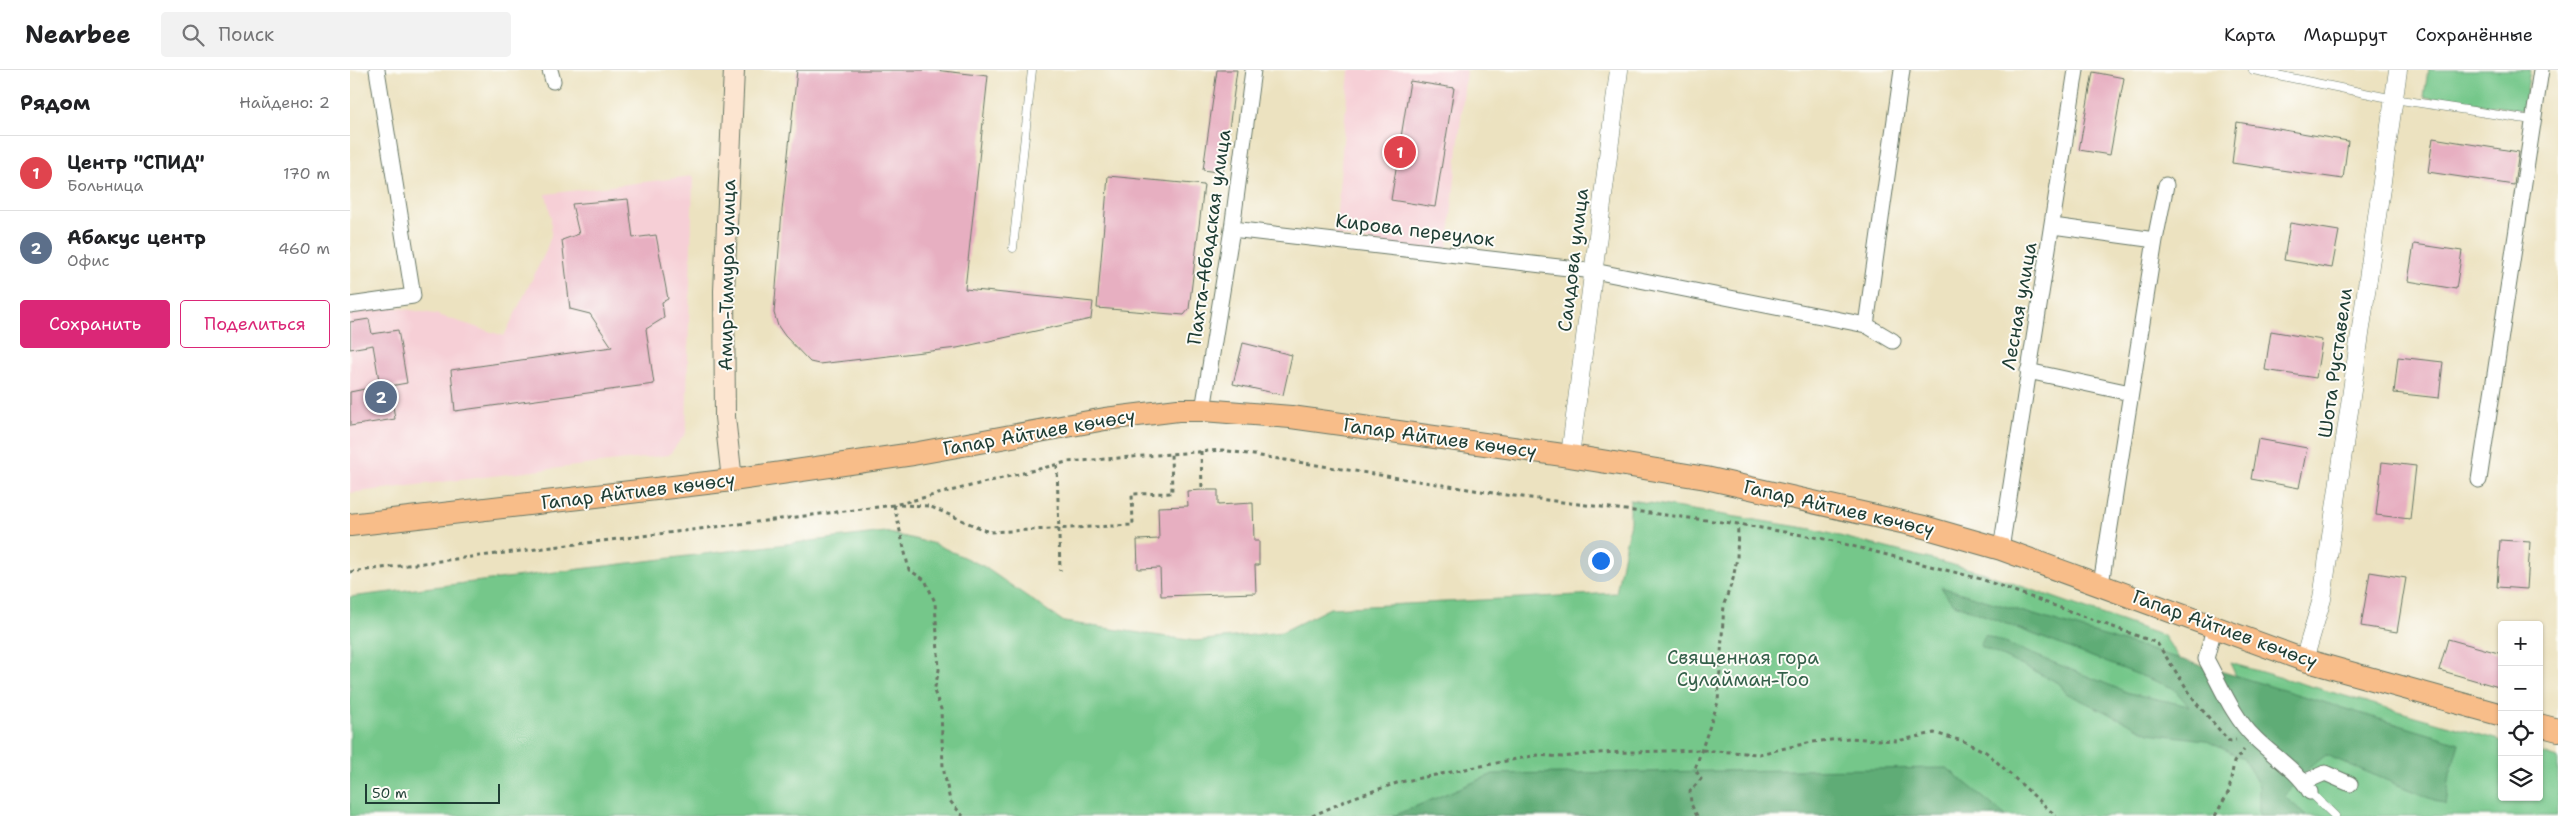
<!DOCTYPE html>
<html lang="ru">
<head>
<meta charset="utf-8">
<style>
	:root { --surface:#fff; --page:#f2f2f2; --text:#202124; --muted:#757577; --line:#e0e0e0; --accent:#db2777 }
	body { margin:0; font-family:"Shantell Sans",sans-serif; background:var(--page); color:var(--text) }
	.controls { position:absolute; right:15px; bottom:15px; display:grid; overflow:hidden; border-radius:5px; box-shadow:0 1px 4px #0004 }
	.controls button { width:45px; height:45px; display:grid; place-items:center; padding:0; border:0; border-bottom:1px solid var(--line); background:var(--surface); color:var(--text); font:25px sans-serif }
	.scale { position:absolute; left:15px; bottom:12px; width:135px; box-sizing:border-box; padding-left:5px; border:2px solid #1f3d34; border-top:0; font-size:14px; line-height:18px; white-space:nowrap; color:#1f3d34; -webkit-text-stroke:4px #fdfcf7; paint-order:stroke }
	.you { position:absolute; left:1250px; top:490px; width:18px; height:18px; margin:-12px; border:4px solid #fff; border-radius:50%; background:#1a73e8; box-shadow:0 0 0 8px #1a73e833 }
	.badge { display:grid; place-items:center; width:32px; height:32px; border-radius:50%; background:var(--accent); color:#fff; font-size:16px; font-weight:700 }
	.pin { position:absolute; translate:-50% -50%; border:2px solid #fff; box-shadow:0 1px 5px #0006 }
	.list { margin:0; padding:0; list-style:none }
	h2 { display:flex; justify-content:space-between; align-items:center; height:65px; margin:0; padding:0 20px; font-size:21px }
	h2 small { font-size:16px; font-weight:400; color:var(--muted) }
	.list li { display:grid; grid-template-columns:32px 1fr auto; gap:15px; align-items:center; box-sizing:border-box; height:75px; padding:0 20px; border-top:1px solid var(--line) }
	.list b { display:block; font-size:19px; white-space:nowrap }
	.list p { margin:0; font-size:16px; white-space:nowrap; color:var(--muted) }
	.list em { font-size:16px; font-style:normal; color:var(--muted) }
	.actions { display:flex; gap:10px; padding:15px 20px }
	.actions a { flex:1; padding:11px 0; border:1px solid var(--accent); border-radius:5px; text-align:center; font-size:18px; color:var(--accent) }
	.actions .main { background:var(--accent); color:#fff }
	.icon { flex:none; width:28px; height:28px; fill:none; stroke:currentColor; stroke-width:2; stroke-linecap:round; stroke-linejoin:round }
	.map { position:relative; flex:none; width:2208px; height:746px; overflow:hidden }
	header { display:flex; align-items:center; gap:30px; box-sizing:border-box; height:70px; padding:0 25px; background:var(--surface); border-bottom:1px solid var(--line) }
	header strong { font-size:24px }
	nav { display:flex; gap:28px; margin-inline-start:auto; font-size:18px }
	.search { width:350px; height:45px; background:var(--page); display:flex; align-items:center; gap:12px; box-sizing:border-box; padding:0 18px; border-radius:5px; color:var(--muted); font-size:19px }
	main { display:flex }
	aside { flex:1; background:var(--surface) }
	.map>svg:first-child { display:block }
	.built { fill:#f6cfd6 }
	.green { fill:#74c78a; stroke:#4a825f }
	.forest { fill:#5fac76; stroke:#3f7455 }
	.building { fill:#e7afc1 }
	.lines { fill:none; stroke-linecap:round; stroke-linejoin:round }
	.service-casing { stroke:#677765; stroke-width:9 }
	.minor-casing { stroke:#677765; stroke-width:17 }
	.tertiary-casing { stroke:#677765; stroke-width:19 }
	.secondary-casing { stroke:#677765; stroke-width:22 }
	.primary-casing { stroke:#677765; stroke-width:24 }
	.path { stroke:#677765; stroke-width:3; stroke-dasharray:4 4; stroke-linecap:butt }
	.service { stroke:#fff; stroke-width:8 }
	.minor { stroke:#fff; stroke-width:15 }
	.tertiary { stroke:#fff; stroke-width:18 }
	.secondary { stroke:#fce5d0; stroke-width:20 }
	.primary { stroke:#f8bd89; stroke-width:22 }
	.labels { text-anchor:middle; dominant-baseline:central; stroke-width:4; stroke-linejoin:round; paint-order:stroke }
	.street-label { font-size:19px; fill:#1f3d34; stroke:#fdfcf7 }
	.park-label { font-size:19px; fill:#34604a; stroke:#fdfcf7 }
</style>
</head>
<body>
<header>
<strong>Nearbee</strong>
<div class="search"><svg class="icon" aria-label="search" viewBox="0 0 24 24"><circle cx="10" cy="10" r="6"/><path d="M15 15l6 6"/></svg>Поиск</div>
<nav><a>Карта</a><a>Маршрут</a><a>Сохранённые</a></nav>
</header>
<main>
<aside>
<h2>Рядом<small>Найдено: 2</small></h2>
<ul class="list">
<li><span class="badge" style="background:#e0444e">1</span><div><b>Центр &quot;СПИД&quot;</b><p>Больница</p></div><em>170 m</em></li>
<li><span class="badge" style="background:#5c6f8a">2</span><div><b>Абакус центр</b><p>Офис</p></div><em>460 m</em></li>
</ul>
<div class="actions"><a class="main">Сохранить</a><a>Поделиться</a></div>
</aside>
<div class="map">
<svg width="2208" height="746" viewBox="0 0 2208 746">
	<rect width="100%" height="100%" fill="#fdfcf7"/>
	<filter id="ink" filterUnits="userSpaceOnUse"><feTurbulence type="fractalNoise" baseFrequency=".02" numOctaves="2"/><feDisplacementMap in="SourceGraphic" scale="10" xChannelSelector="R" yChannelSelector="G"/><feConvolveMatrix kernelMatrix="1 2 1 2 8 2 1 2 1" color-interpolation-filters="sRGB"/></filter>
	<filter id="wash" filterUnits="userSpaceOnUse"><feTurbulence type="fractalNoise" baseFrequency=".0096" numOctaves="4" result="noise"/><feDisplacementMap in="SourceGraphic" scale="20" xChannelSelector="R" yChannelSelector="G"/><feGaussianBlur stdDeviation="1.12" result="paint"/><feColorMatrix in="noise" values="0 0 0 0 0 0 0 0 0 0 0 0 0 0 0 0 0 1.4 0 .05"/><feComposite in="paint" operator="in"/></filter>
	<g filter="url(#wash)">
		<rect width="100%" height="100%" fill="#ece2c0"/>
		<path class="built" d="M999 0H1116L1097 186 985 165Z
			M343 106 336 363 319 385 0 423V242L37 236 85 244 154 266 195 183 201 166V147L196 124Z"/>
		<path class="green" d="M2078 0H2180L2174 40 2074 27Z
			M1280 430 1462 459 1631 502 1814 566 1878 661 1903 643 1880 593 2152 671V727H2189V682L2208 688V746H0V527L535 462 585 474 633 496 714 552 845 571 932 562 980 538 1266 523 1280 452Z"/>
		<path class="forest" d="M1591 517 2109 673 2100 704 2096 735 1976 685 1955 701 1934 726 1957 746H1909V716L1894 689 1855 670 1799 663 1716 623 1709 613 1630 576 1635 565 1779 623 1839 636 1823 618 1602 533Z
			M1597 698 1656 746H1043L1143 704Z"/>
		<g id="blocks">
			<path class="building" d="M447 0H584L638 6 615 219 743 232 741 249 607 278 469 294 460 292 435 266 428 256 424 243 432 141Z
				M867 0H887L873 103 853 100Z
				M1743 2 1774 8 1760 85 1729 80Z
				M1060 11 1104 18 1085 137 1041 130Z
				M1887 52 1998 71 1993 109 1882 93Z
				M2083 68 2169 82 2164 115 2078 102Z
				M758 106 854 115 839 239 834 245 747 238Z
				M278 129 283 168 306 165 318 229 312 232 314 248 296 259 304 314 105 341 101 300 262 277 240 244 220 239 212 170 229 164 222 134Z
				M1940 153 1989 161 1982 198 1934 190Z
				M2064 174 2112 181 2106 219 2058 211Z
				M19 249 22 264 48 260 57 313 40 316 45 349 0 356V322L30 316 23 275 0 279V252Z
				M1921 261 1972 270 1966 308 1915 300Z
				M893 273 942 285 933 325 883 314Z
				M2048 287 2093 292 2089 328 2044 323Z
				M1908 369 1957 378 1949 418 1901 409Z
				M2032 392 2066 396 2060 449 2026 445Z
				M852 420H868V435L903 433 904 471H909V495H905L906 523 811 526 810 498 788 499 787 470 809 469 808 437 838 436 837 421Z
				M2150 470 2180 472 2177 519 2147 517Z
				M2020 502 2056 508 2047 562 2011 556Z
				M2098 569 2152 584V618L2089 600Z"/>
		</g>
	</g>
	<g filter="url(#ink)">
		<use href="#blocks" fill-opacity="0" stroke="#677765" stroke-width="1"/>
		<g class="lines">
			<g class="service-casing">
				<path id="service" d="M1903 0 2044 29 2182 50
					M663 178 682 0
					M1960 722 1985 746"/>
			</g>
			<g class="minor-casing">
				<path id="minor" d="M200 0 203 11
					M1703 156 1805 170
					M882 159 1244 201 1516 255 1543 271
					M0 235 63 226 27 0
					M1516 255 1552 0
					M1678 301 1780 323
					M853 340 882 159 903 0
					M2129 410 2191 0
					M1651 479 1726 0
					M1751 514 1805 170 1816 115
					M1864 558 1856 589C1871 616 1883 647 1905 668 1923 686 1947 700 1960 722
					M1954 712 1975 703 2000 714"/>
			</g>
			<g class="tertiary-casing">
				<path id="tertiary" d="M1220 386 1269 0
					M1954 590 1972 529 2048 0"/>
			</g>
			<g class="secondary-casing">
				<path id="secondary" d="M382 410 375 347 374 221 384 0"/>
			</g>
			<g class="primary-casing">
				<path id="primary" d="M0 455 382 410 563 384 755 349 828 340H853L941 347 1220 386 1356 408 1574 457 1651 479 1954 590 2152 645
					M2189 655 2208 660"/>
			</g>
			<path class="path" d="M851 381 852 420
				M707 395 710 501
				M544 435 559 500 575 510 585 532 589 600 584 621 591 639 593 697 600 731 613 746
				M550 435 579 436 639 462 783 455 782 424 822 423 821 384
				M0 502 544 435 717 392 872 380 1156 425 1388 454 1475 469 1631 509 1807 573 1847 634 1879 671 1886 670
				M962 746 1002 728 1050 712 1187 685 1212 687 1246 683 1351 680 1409 684 1462 672 1499 668 1547 671 1584 663 1613 671 1636 682 1706 746
				M1347 746 1341 734 1340 721 1351 709 1345 699 1368 632 1374 534 1383 509 1387 488 1388 454
				M1865 746 1879 721 1884 692 1894 680"/>
			<use href="#service" class="service"/>
			<use href="#minor" class="minor"/>
			<use href="#tertiary" class="tertiary"/>
			<use href="#secondary" class="secondary"/>
			<use href="#primary" class="primary"/>
		</g>
	</g>
	<g class="labels">
		<g class="street-label">
			<text transform="translate(1065 160) rotate(7)">Кирова переулок</text>
			<text transform="translate(859 167) rotate(-82)">Пахта-Абадская улица</text>
			<text transform="translate(1223 190) rotate(-83)">Саидова улица</text>
			<text transform="translate(377 205) rotate(-89)">Амир-Тимура улица</text>
			<text transform="translate(1669 236) rotate(-80)">Лесная улица</text>
			<text transform="translate(1985 293) rotate(-82)">Шота Руставели</text>
			<text transform="translate(689 362) rotate(-10)">Гапар Айтиев көчөсү</text>
			<text transform="translate(1090 368) rotate(8)">Гапар Айтиев көчөсү</text>
			<text transform="translate(288 421) rotate(-7)">Гапар Айтиев көчөсү</text>
			<text transform="translate(1489 438) rotate(13)">Гапар Айтиев көчөсү</text>
			<text transform="translate(1875 559) rotate(20)">Гапар Айтиев көчөсү</text>
		</g>
		<g class="park-label">
			<text x="1393" y="587">Священная гора<tspan x="1393" dy="22">Сулайман-Тоо</tspan></text>
		</g>
	</g>
</svg>
<div class="controls">
<button>+</button>
<button>−</button>
<button><svg class="icon" aria-label="locate" viewBox="0 0 24 24"><circle cx="12" cy="12" r="6"/><path d="M12 2v4M12 18v4M2 12h4M18 12h4"/></svg></button>
<button><svg class="icon" aria-label="layers" viewBox="0 0 24 24"><path d="M12 4l9 5-9 5-9-5zM3 14l9 5 9-5"/></svg></button>
</div>
<div class="scale">50 m</div>
<div class="you"></div>
<div class="pin badge" style="left:1050px;top:82px;background:#e0444e">1</div>
<div class="pin badge" style="left:31px;top:327px;background:#5c6f8a">2</div>
</div>
</main>
</body>
</html>
